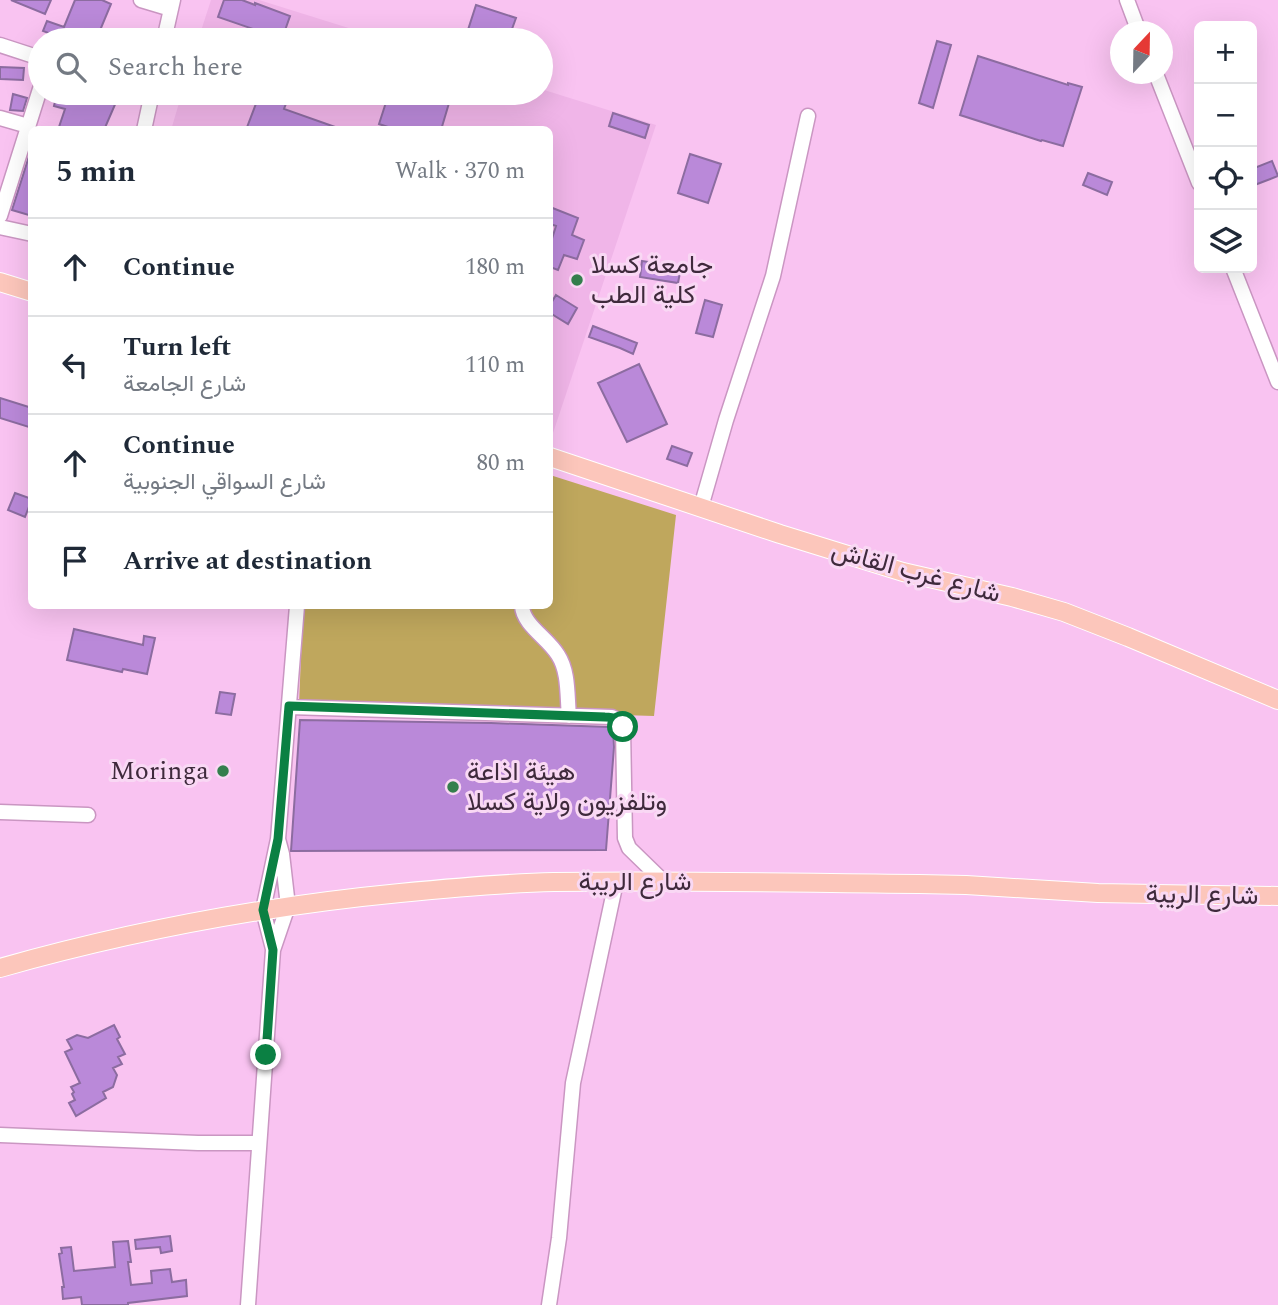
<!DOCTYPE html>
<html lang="en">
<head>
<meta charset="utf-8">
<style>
	:root { --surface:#fff; --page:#f6f6f7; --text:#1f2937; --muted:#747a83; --line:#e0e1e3 }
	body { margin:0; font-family:Spectral,Vazirmatn,serif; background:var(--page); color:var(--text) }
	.controls { position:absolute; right:21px; top:21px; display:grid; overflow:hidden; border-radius:10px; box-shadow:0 7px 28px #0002 }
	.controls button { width:63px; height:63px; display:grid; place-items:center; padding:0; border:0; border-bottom:2px solid var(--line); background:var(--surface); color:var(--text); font:35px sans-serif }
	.compass { position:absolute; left:1110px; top:21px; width:63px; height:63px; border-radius:50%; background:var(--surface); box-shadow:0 7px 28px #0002; rotate:22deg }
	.stop { position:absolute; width:21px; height:21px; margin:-16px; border:5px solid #0b8043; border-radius:50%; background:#fff }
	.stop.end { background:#0b8043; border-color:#fff; box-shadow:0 2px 7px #0008 }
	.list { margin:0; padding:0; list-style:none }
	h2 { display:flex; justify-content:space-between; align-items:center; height:91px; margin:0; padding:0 28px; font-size:30px }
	h2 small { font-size:23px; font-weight:400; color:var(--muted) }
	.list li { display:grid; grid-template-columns:46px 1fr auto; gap:21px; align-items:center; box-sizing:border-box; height:98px; padding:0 28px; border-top:2px solid var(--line) }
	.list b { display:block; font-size:26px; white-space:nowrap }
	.list p { margin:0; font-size:23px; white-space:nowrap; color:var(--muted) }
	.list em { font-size:23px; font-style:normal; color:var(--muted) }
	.icon { flex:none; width:38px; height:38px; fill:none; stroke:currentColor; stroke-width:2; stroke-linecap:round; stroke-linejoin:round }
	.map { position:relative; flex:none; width:1278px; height:1305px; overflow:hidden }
	.search { position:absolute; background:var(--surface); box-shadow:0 7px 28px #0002; left:28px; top:28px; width:525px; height:77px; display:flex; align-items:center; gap:18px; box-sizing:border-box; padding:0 24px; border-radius:38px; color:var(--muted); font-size:26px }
	.panel { position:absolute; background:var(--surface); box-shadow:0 7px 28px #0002; left:28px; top:126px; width:525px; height:483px; border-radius:10px }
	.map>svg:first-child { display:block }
	.built { fill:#f0b5e8 }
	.green { fill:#bfa75d }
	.building { fill:#ba89d9; stroke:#8c6ca0; stroke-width:2 }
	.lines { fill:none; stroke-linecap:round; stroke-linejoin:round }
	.minor-casing { stroke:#ca96c2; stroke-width:17 }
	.major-casing { stroke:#fff; stroke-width:20 }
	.minor { stroke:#fff; stroke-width:14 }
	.major { stroke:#fcc6bb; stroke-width:18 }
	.route { stroke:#0b8043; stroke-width:9 }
	.poi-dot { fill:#347f4d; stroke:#f9d8f4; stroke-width:2.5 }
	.labels { text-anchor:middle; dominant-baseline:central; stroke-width:6; stroke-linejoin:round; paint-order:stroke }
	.poi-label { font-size:26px; fill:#3f2a3c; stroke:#f9d8f4; text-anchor:start }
	.street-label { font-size:26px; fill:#3f2a3c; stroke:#f9d8f4 }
</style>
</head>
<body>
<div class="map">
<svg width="1278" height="1305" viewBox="0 0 1278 1305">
	<rect width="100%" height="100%" fill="#f9c3f1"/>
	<path class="built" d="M211 0H259L387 40H198Z
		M541 89 656 125 553 433 550 431V130H171L182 93H541Z"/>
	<path class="green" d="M550 475 676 515 654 716 299 705 303 606H550Z"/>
	<path class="building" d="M11 0H51L45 14Z
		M75 0H102L111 4 96 40H61L62 38 43 31 47 21 64 27Z
		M224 0H242L255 5V3L290 16 282 39 218 17Z
		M476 5 516 18 508 40H475L477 37 467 33Z
		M937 41 951 45 933 108 919 103Z
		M978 56 1068 85V83L1082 87 1063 146 1042 140 1041 141 960 115Z
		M0 67 24 68 23 80 0 79Z
		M57 93H120L104 130H58L65 109 54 106Z
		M260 93H290L284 109 338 128V130H246Z
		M389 93H452L441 130H397L379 124Z
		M13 94 27 98 23 111 10 110Z
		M613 113 649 125 645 138 609 126Z
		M31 150H32V216L12 210Z
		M690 154 721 164 708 203 678 193Z
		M1272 161 1278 176 1252 186V169Z
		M1088 173 1112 182 1107 195 1083 185Z
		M550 207 578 218 572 235 584 240 577 259 564 255 558 270 550 267V245L556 226 550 224Z
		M642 261 681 267 678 283 640 277Z
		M556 295 577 308 568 324 550 313V305Z
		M705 300 722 305 713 337 696 333Z
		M593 326 637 343 633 354 620 348 589 337Z
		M639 364 667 424 627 442 598 383Z
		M0 398 32 408V428L0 418Z
		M672 446 692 453 687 466 667 459Z
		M15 493 32 499 25 517 8 510Z
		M74 629 143 645 144 636 155 638 147 674 123 669 122 672 67 660Z
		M220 692 235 694 231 715 216 713Z
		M300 720 491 723 610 727 613 730 614 747 606 850 291 851Z
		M114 1025 120 1037 117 1039 125 1054 118 1057 122 1064 113 1068 117 1075 113 1087 103 1092 106 1098 76 1116 69 1103 75 1100 72 1094 74 1092 71 1087 80 1083 65 1052 72 1049 67 1040 77 1035 88 1038Z
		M170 1236 172 1251 161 1253 160 1247 136 1249 135 1240Z
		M128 1241 131 1262H128L131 1285 152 1283 151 1271 170 1269 172 1282 186 1280 187 1296 128 1303V1305H82L81 1297 63 1299 62 1287H64L59 1254 62 1253 61 1248 71 1247 74 1271 115 1267 113 1242Z"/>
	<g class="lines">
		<g class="minor-casing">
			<path id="minor" d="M141 0 171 9
				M1127 0 1139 32
				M164 40 173 0
				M0 45 40 58
				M1156 74 1199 183
				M0 118 28 126
				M144 130 152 93
				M0 216 40 89
				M0 227 32 234
				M1233 268 1278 382
				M701 507 726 420 773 276 808 116
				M522 606C523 625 548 638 558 655 569 672 567 696 569 716
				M289 707 612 717 620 721 623 728 625 838 629 848 664 882
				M0 812 88 815
				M273 949 263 910 278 839 297 606
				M0 1135 198 1143H259
				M248 1305 273 950 288 906 282 854 278 839
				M549 1305 559 1238 573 1083 616 882"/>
		</g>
		<g class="major-casing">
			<path id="major" d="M0 282 32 292
				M550 457 780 534 903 572 1012 597 1064 612 1128 637 1278 700
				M0 968C131 931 265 906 400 893 451 888 502 883 554 882 675 880 797 883 919 884L966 885 1098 893 1278 896"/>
		</g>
		<use href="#minor" class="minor"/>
		<use href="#major" class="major"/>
	</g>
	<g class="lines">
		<path class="route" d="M266 1055 273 950 263 910 278 839 289 706 605 717C614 717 619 719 623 727"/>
	</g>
	<g class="poi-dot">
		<circle cx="577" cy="280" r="7"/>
		<circle cx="223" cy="771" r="7"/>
		<circle cx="453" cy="787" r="7"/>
	</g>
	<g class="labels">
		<g class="poi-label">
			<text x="591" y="265">جامعة كسلا<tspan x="591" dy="30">كلية الطب</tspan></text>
			<text x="209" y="771" text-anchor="end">Moringa</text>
			<text x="467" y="772">هيئة اذاعة<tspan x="467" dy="30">وتلفزيون ولاية كسلا</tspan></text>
		</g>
		<g class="street-label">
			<text transform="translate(916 572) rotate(15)">شارع غرب القاش</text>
			<text x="635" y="882">شارع الريبة</text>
			<text transform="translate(1202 895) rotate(1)">شارع الريبة</text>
		</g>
	</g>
</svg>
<div class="controls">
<button>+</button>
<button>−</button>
<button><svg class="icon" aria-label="locate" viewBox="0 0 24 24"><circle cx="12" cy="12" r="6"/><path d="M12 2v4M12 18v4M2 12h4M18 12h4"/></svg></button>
<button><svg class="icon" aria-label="layers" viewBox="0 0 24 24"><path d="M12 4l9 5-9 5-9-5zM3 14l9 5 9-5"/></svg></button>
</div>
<svg class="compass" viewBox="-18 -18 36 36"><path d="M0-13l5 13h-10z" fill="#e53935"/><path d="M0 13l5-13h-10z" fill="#747a83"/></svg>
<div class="stop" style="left:623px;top:727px"></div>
<div class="stop end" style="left:266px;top:1055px"></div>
<div class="search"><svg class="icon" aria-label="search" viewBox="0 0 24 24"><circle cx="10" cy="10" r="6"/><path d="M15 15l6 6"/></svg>Search here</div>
<section class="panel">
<h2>5 min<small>Walk · 370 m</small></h2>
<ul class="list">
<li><svg class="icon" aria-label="ahead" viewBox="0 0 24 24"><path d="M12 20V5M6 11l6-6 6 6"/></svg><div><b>Continue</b></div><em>180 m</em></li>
<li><svg class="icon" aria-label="left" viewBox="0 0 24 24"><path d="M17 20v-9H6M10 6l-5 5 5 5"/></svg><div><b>Turn left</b><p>شارع الجامعة</p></div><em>110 m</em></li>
<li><svg class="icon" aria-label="ahead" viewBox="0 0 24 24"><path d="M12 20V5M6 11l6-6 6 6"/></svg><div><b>Continue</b><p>شارع السواقي الجنوبية</p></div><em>80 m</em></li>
<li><svg class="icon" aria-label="arrive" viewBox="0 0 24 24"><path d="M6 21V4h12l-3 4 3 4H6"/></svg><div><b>Arrive at destination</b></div></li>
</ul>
</section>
</div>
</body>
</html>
